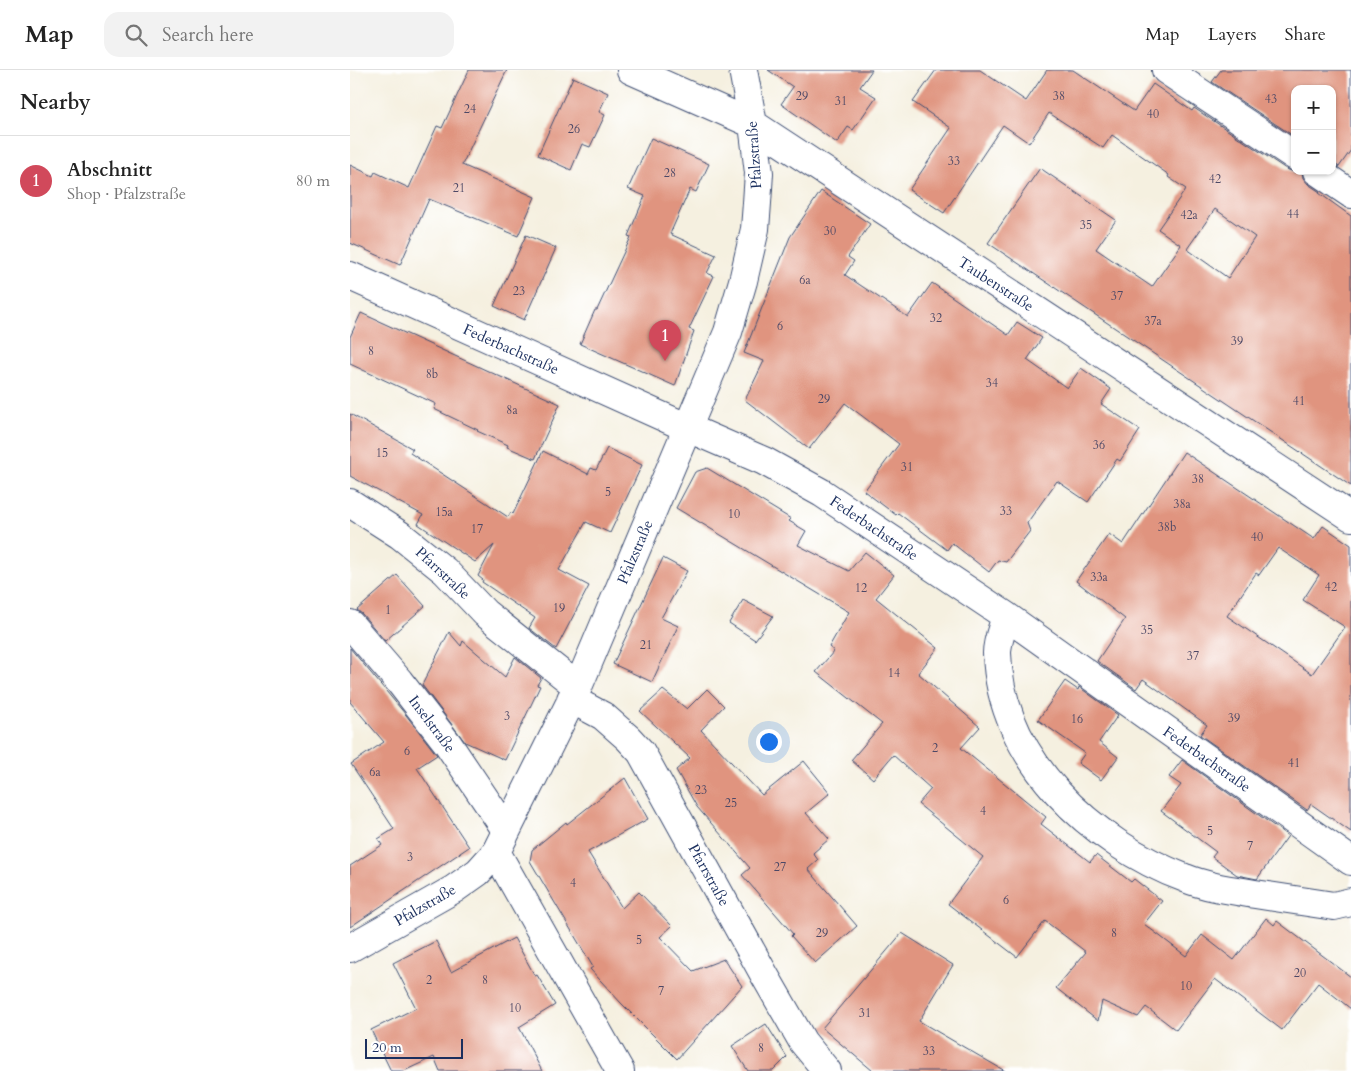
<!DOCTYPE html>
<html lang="en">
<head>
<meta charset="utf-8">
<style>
	:root { --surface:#fff; --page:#f2f2f2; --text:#222; --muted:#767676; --line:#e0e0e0; --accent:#d1495b }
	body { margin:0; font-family:Cardo,serif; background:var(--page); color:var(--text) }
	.controls { position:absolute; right:15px; top:15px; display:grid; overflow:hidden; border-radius:10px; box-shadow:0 1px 4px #0004 }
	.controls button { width:45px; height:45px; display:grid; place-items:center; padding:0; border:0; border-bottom:1px solid var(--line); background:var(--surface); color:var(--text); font:25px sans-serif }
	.scale { position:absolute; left:15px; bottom:12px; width:98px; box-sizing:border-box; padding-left:5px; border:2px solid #1b2f5e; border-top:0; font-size:14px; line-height:18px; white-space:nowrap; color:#1b2f5e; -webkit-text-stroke:4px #fff; paint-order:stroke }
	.you { position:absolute; left:418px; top:671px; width:18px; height:18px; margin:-12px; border:4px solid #fff; border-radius:50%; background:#1a73e8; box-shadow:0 0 0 8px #1a73e833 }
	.badge { display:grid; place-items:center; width:32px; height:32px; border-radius:50%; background:var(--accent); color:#fff; font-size:16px; font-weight:700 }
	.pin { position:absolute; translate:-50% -41px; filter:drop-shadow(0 1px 2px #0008) }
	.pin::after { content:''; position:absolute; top:26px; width:18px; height:15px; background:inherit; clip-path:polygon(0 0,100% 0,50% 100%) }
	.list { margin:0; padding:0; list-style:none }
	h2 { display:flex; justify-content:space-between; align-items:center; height:65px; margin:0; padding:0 20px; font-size:21px }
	h2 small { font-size:16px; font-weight:400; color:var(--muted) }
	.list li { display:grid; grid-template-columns:32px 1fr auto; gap:15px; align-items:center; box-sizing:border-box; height:90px; padding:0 20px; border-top:1px solid var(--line) }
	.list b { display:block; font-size:19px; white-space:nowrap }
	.list p { margin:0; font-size:16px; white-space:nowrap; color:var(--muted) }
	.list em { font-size:16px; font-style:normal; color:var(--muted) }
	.icon { flex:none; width:28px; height:28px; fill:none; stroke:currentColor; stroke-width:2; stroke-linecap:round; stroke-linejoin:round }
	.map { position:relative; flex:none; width:1001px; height:1001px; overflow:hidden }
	header { display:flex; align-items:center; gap:30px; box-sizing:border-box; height:70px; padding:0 25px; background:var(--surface); border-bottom:1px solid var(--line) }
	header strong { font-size:24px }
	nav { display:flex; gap:28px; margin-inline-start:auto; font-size:18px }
	.search { width:350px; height:45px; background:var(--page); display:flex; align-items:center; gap:12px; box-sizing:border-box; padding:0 18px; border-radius:15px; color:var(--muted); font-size:19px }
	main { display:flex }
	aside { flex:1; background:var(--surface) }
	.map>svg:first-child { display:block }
	.building { fill:#e0947f; fill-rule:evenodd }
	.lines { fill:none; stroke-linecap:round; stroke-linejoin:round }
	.minor-casing { stroke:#3c4c72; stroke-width:30 }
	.minor { stroke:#fff; stroke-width:28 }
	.labels { text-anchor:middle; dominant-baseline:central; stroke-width:4; stroke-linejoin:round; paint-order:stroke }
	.number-label { font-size:12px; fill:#4c4866 }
	.street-label { font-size:15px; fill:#1b2f5e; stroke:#fff }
</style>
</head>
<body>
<header>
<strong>Map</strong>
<div class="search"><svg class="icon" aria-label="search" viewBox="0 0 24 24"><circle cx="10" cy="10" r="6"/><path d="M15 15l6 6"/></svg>Search here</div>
<nav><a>Map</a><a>Layers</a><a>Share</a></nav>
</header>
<main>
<aside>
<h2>Nearby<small></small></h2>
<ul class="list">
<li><span class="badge">1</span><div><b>Abschnitt</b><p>Shop · Pfalzstraße</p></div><em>80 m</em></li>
</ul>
</aside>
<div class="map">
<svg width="1001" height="1001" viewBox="0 0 1001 1001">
	<rect width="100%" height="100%" fill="#fff"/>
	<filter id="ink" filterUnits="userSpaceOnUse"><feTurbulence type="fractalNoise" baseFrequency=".02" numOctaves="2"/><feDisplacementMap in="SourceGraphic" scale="10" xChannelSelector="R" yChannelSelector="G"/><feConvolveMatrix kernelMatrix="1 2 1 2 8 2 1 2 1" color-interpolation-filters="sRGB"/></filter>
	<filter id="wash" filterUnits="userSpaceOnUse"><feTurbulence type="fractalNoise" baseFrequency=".0096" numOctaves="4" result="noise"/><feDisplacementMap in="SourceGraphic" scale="20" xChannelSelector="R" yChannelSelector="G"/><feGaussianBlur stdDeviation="1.12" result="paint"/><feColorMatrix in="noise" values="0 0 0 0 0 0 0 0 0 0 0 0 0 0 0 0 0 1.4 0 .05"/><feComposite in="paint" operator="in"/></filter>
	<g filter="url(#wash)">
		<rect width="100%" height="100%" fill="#f5f0e0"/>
		<g id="blocks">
			<path class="building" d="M119 0H157L112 95 185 127 168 166 79 129 50 195 0 173V95L23 106 25 102 59 118 87 56 92 58Z
				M418 0H522L510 17 526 27 503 60 498 57 487 73 431 34 443 17Z
				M586 0H630L676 31 697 0H723L784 41 803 14 842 41 844 38 936 99 944 102 952 101 953 108 958 114 970 122 969 123 1001 146V416L638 173 690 98 766 150 746 179 802 217 831 175 808 159 836 119 818 107 819 105 762 65 753 78 699 43 679 73 653 55 594 143 559 120 601 58 563 32ZM865 139 905 167 878 208 837 179Z
				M871 0H1001V80L989 97 982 92V19H945V67L862 12Z
				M223 7 258 23 249 42 255 45 240 77 232 74 221 100 188 85Z
				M301 68 359 94 346 122 340 119 320 164 366 185 357 203 364 206 339 259 344 261 325 316 230 274 245 240H247L281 167 278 166 295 126 278 119Z
				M471 121 520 154 498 187 504 191 495 205 558 247 582 213 658 265 667 252 692 268 677 290 717 318 731 298 761 319 751 334 790 360 770 391 767 389 738 432 707 411 677 453 680 461 656 492 648 490 639 502 602 473 597 480 548 443 546 445 514 421 549 374 495 333 459 379 395 330 414 291 394 283 440 167Z
				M176 165 206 178 174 250 144 236Z
				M11 243 210 334 185 389 157 377 158 375 127 361 128 360 84 339 86 334 0 294V267Z
				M0 344 63 379 60 383 158 447 161 442 163 444 193 381 238 404 241 398 246 400 257 378 292 395 260 463 236 452 209 500 239 516 206 579 179 558 185 548 132 512 133 510 128 506 144 475 125 492 68 454 73 445 0 406Z
				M834 382 964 469 973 456 1001 475V762L961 734 957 740 850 665 857 655 793 609 786 619 747 591 775 549 726 511 759 464 773 474ZM928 478 969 505 953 530 995 557 962 604 877 546 906 503 909 505Z
				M357 398 441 449 439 451 456 461 448 475 499 501 515 482 544 505 526 528 588 578 568 603 630 657 611 678 696 747 691 754 740 792 746 785 781 812 784 809 812 831 794 854 836 886 852 865 884 890 916 848 924 855 927 851 1001 907V939L968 913 932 960 865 909 826 960 796 937 788 947 752 931 748 951 706 918 736 882 695 851 667 887 598 834 633 787 568 734 581 719 543 685 523 709 501 690 532 654 466 602 484 581 479 577 499 542 326 438 345 402Z
				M313 488 337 501 311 548 328 556 302 612 263 594Z
				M47 505 75 536 35 571 12 544 7 540Z
				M393 530 423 546 405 570 379 553Z
				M99 562 111 576 113 571 155 607 165 587 191 608 187 615 190 616 155 690 115 672 72 615Z
				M0 578 56 645 87 685 67 698 119 777 0 857V796L32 775 28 769 44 759 1 694 34 672 0 632Z
				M715 611 728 620 729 617 768 645 749 672 768 687 751 710 728 693 735 683 688 650Z
				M357 619 374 636 351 660 412 725 454 691 480 723 456 743 479 769 463 783 468 790 458 799 507 856 465 893 441 866 443 864 392 805 400 798 347 737 326 700 340 688 290 641 313 620 337 639Z
				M832 690 938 766 907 809 887 805 862 787 866 782 811 741 831 715 819 707Z
				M275 708 298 749 238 782 272 838 289 822 322 856 310 867 343 901 374 889 392 916 327 989 271 933 240 899 243 897 180 791 182 780 216 752 217 754Z
				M552 863 603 895 569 951 655 1001H523L472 958Z
				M164 868 185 906 187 905 205 935 169 957 192 1001H90L84 987 54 1001H41L21 960 66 938 43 893 86 871 101 902Z
				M416 954 437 987 423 1001H398L382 976Z"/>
		</g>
	</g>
	<g filter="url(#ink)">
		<use href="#blocks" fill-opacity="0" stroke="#3c4c72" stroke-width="1"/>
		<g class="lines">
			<g class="minor-casing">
				<path id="minor" d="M281 0 403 54 1001 447
					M816 0 945 86
					M967 101 1001 124
					M0 206 338 358 414 391 472 423 656 546 1001 791
					M0 433 50 465 95 501 135 543 228 617
					M656 546C653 557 647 571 647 583 650 689 742 773 835 808 857 817 881 820 905 824 931 828 957 832 984 836L1001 832
					M0 554 49 611 98 674 156 760
					M221 629 253 646 278 668 291 682 415 906 453 972 477 1001
					M146 782 270 1001
					M0 878 104 819 128 802 146 782 228 617 378 262 393 211 405 159 407 133 409 103 403 54 393 0"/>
			</g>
			<use href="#minor" class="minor"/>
		</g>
	</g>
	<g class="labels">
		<g class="number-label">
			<text x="452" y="26">29</text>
			<text x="709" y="26">38</text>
			<text x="921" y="29">43</text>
			<text x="491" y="31">31</text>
			<text x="120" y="39">24</text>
			<text x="803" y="44">40</text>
			<text x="224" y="59">26</text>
			<text x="604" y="91">33</text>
			<text x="320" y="103">28</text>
			<text x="865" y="109">42</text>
			<text x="109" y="118">21</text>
			<text x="943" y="144">44</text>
			<text x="839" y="145">42a</text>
			<text x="736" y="155">35</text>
			<text x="480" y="161">30</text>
			<text x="455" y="210">6a</text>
			<text x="169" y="221">23</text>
			<text x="767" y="226">37</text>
			<text x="586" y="248">32</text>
			<text x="803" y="251">37a</text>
			<text x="430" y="256">6</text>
			<text x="887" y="271">39</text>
			<text x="21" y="281">8</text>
			<text x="82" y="304">8b</text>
			<text x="642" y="313">34</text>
			<text x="474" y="329">29</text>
			<text x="949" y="331">41</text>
			<text x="162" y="340">8a</text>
			<text x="749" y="375">36</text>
			<text x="32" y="383">15</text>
			<text x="557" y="397">31</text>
			<text x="848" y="409">38</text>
			<text x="258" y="422">5</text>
			<text x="832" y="434">38a</text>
			<text x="656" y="441">33</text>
			<text x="94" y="442">15a</text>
			<text x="384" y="444">10</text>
			<text x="817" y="457">38b</text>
			<text x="127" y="459">17</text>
			<text x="907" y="467">40</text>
			<text x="749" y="507">33a</text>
			<text x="981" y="517">42</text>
			<text x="511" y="518">12</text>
			<text x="209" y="538">19</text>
			<text x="38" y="540">1</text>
			<text x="797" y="560">35</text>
			<text x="296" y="575">21</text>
			<text x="843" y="586">37</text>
			<text x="544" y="603">14</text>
			<text x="157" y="646">3</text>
			<text x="884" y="648">39</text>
			<text x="727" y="649">16</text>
			<text x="585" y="678">2</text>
			<text x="57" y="681">6</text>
			<text x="944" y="693">41</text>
			<text x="25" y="702">6a</text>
			<text x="351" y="720">23</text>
			<text x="381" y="733">25</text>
			<text x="633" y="741">4</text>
			<text x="860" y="761">5</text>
			<text x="900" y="776">7</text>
			<text x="60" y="787">3</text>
			<text x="430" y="797">27</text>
			<text x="223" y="813">4</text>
			<text x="656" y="830">6</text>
			<text x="472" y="863">29</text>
			<text x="764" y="863">8</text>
			<text x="289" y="870">5</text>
			<text x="950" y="903">20</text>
			<text x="79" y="910">2</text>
			<text x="135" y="910">8</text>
			<text x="836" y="916">10</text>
			<text x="311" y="921">7</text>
			<text x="165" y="938">10</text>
			<text x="515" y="943">31</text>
			<text x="411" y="978">8</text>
			<text x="579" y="981">33</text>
		</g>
		<g class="street-label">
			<text transform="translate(404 85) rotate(-94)">Pfalzstraße</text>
			<text transform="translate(646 214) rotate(33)">Taubenstraße</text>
			<text transform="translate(161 279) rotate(24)">Federbachstraße</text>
			<text transform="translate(524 458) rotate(34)">Federbachstraße</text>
			<text transform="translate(285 482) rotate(-67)">Pfalzstraße</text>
			<text transform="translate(93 503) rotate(43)">Pfarrstraße</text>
			<text transform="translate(82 654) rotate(53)">Inselstraße</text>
			<text transform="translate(857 689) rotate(35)">Federbachstraße</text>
			<text transform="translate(359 805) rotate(61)">Pfarrstraße</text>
			<text transform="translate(75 835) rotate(-30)">Pfalzstraße</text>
		</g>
	</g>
</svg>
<div class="controls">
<button>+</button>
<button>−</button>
</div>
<div class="scale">20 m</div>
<div class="you"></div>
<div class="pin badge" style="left:315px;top:291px">1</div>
</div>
</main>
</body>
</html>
